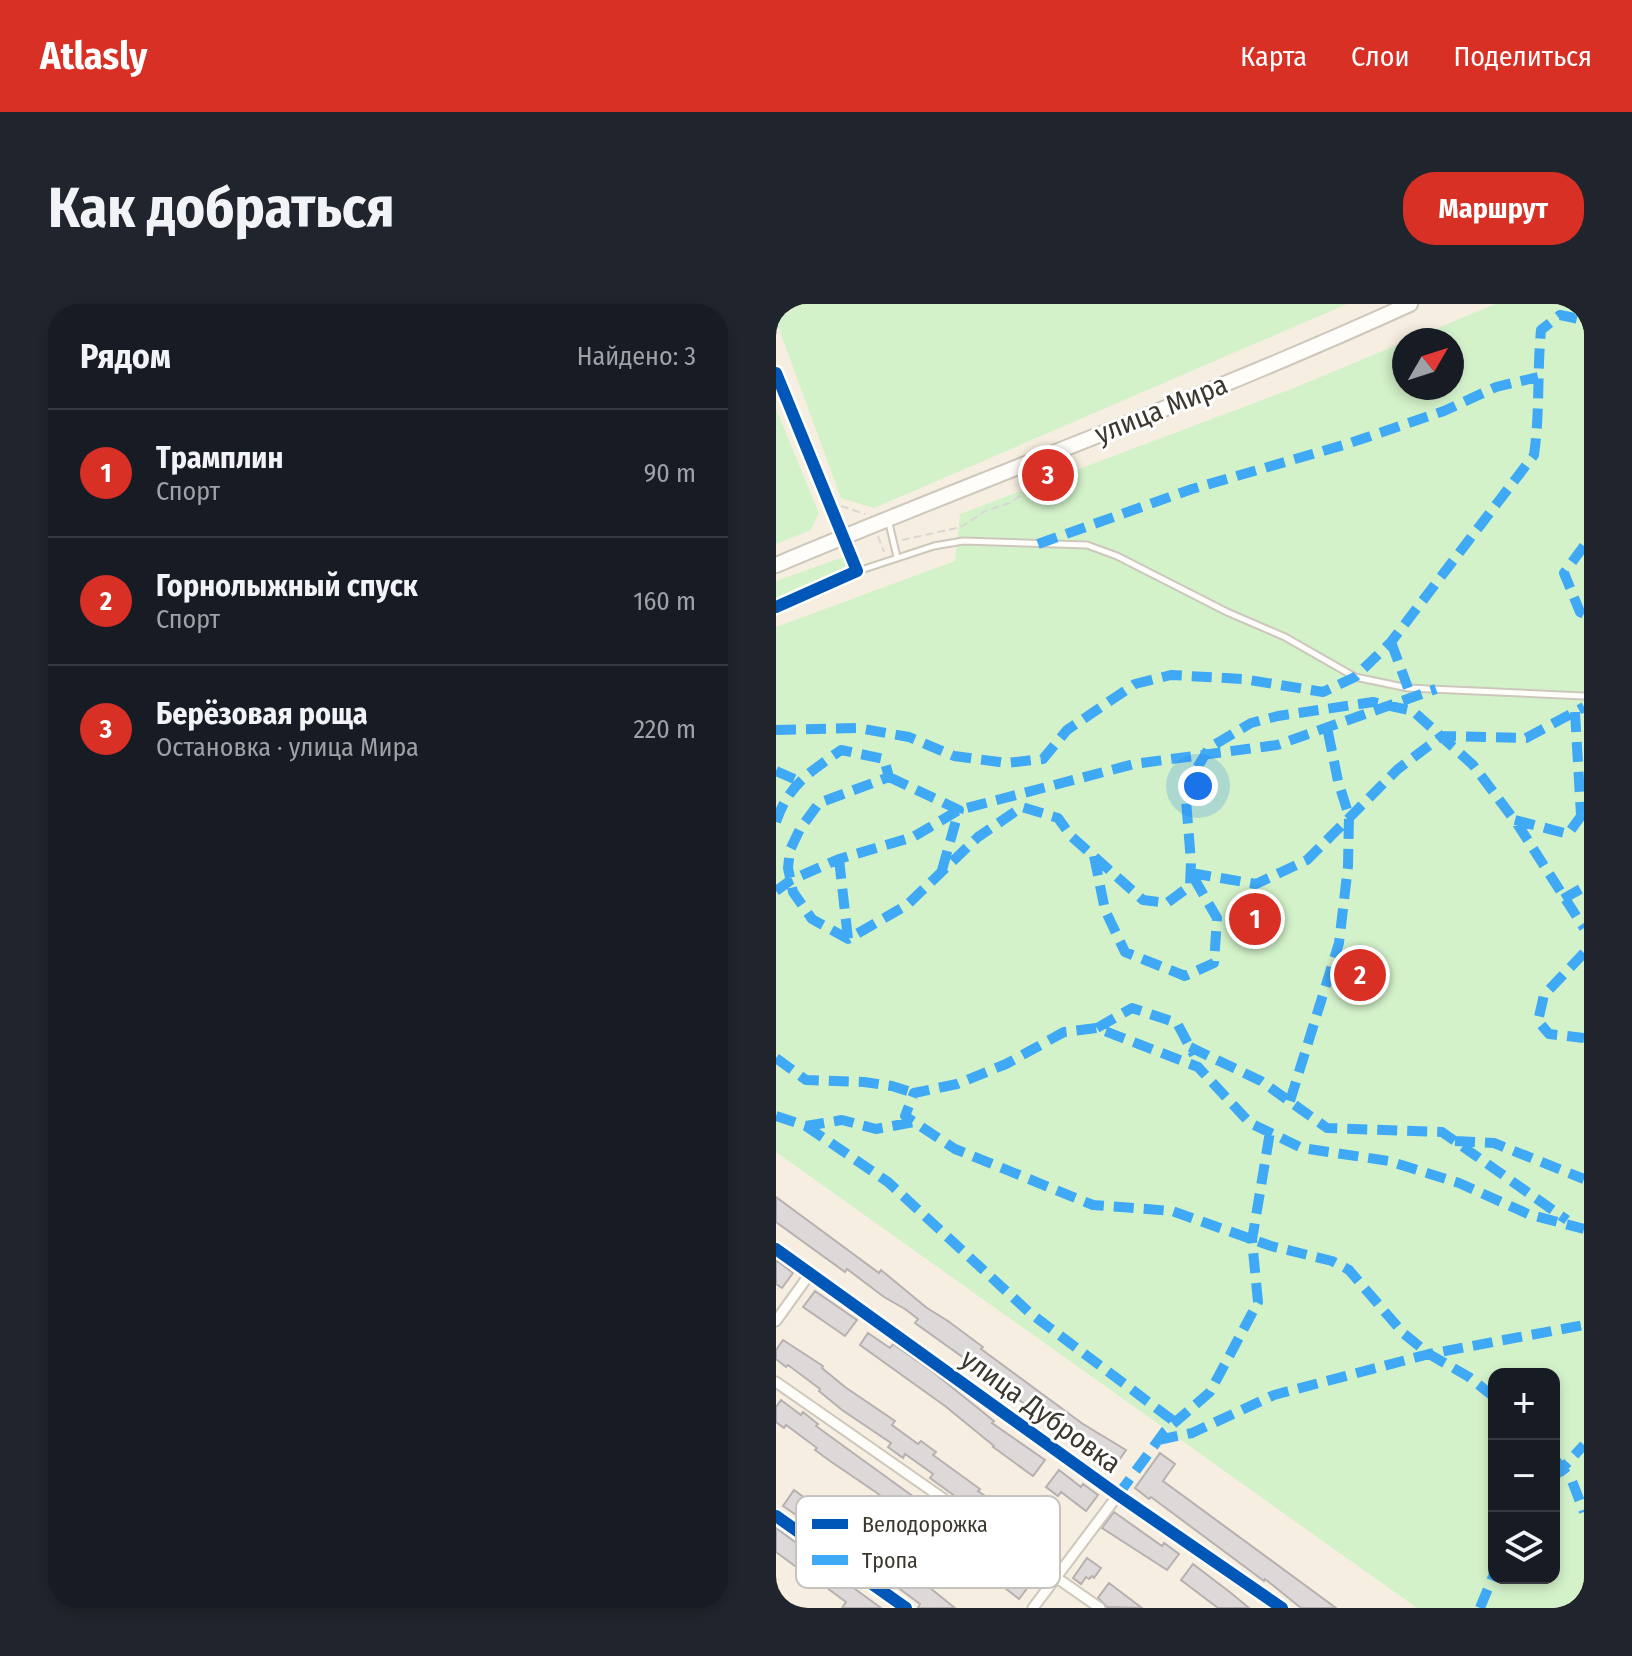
<!DOCTYPE html>
<html lang="ru">
<head>
<meta charset="utf-8">
<style>
	:root { --surface:#171b24; --page:#20242c; --text:#f1f3f6; --muted:#9ea1a6; --line:#363941; --accent:#d93025 }
	body { margin:0; font-family:"Fira Sans Condensed",sans-serif; background:var(--page); color:var(--text) }
	.controls { position:absolute; right:24px; bottom:24px; display:grid; overflow:hidden; border-radius:16px; box-shadow:0 4px 12px #0003 }
	.controls button { width:72px; height:72px; display:grid; place-items:center; padding:0; border:0; border-bottom:2px solid var(--line); background:var(--surface); color:var(--text); font:40px sans-serif }
	.compass { position:absolute; left:616px; top:24px; width:72px; height:72px; border-radius:50%; background:var(--surface); box-shadow:0 4px 12px #0003; rotate:51deg }
	.you { position:absolute; left:422px; top:482px; width:28px; height:28px; margin:-20px; border:6px solid #fff; border-radius:50%; background:#1a73e8; box-shadow:0 0 0 12px #1a73e833 }
	.badge { display:grid; place-items:center; width:52px; height:52px; border-radius:50%; background:var(--accent); color:#fff; font-size:26px; font-weight:700 }
	.pin { position:absolute; translate:-50% -50%; border:4px solid #fff; box-shadow:0 2px 8px #0006 }
	.list { margin:0; padding:0; list-style:none }
	h2 { display:flex; justify-content:space-between; align-items:center; height:104px; margin:0; padding:0 32px; font-size:34px }
	h2 small { font-size:26px; font-weight:400; color:var(--muted) }
	.list li { display:grid; grid-template-columns:52px 1fr auto; gap:24px; align-items:center; box-sizing:border-box; height:128px; padding:0 32px; border-top:2px solid var(--line) }
	.list b { display:block; font-size:30px; white-space:nowrap }
	.list p { margin:0; font-size:26px; white-space:nowrap; color:var(--muted) }
	.list em { font-size:26px; font-style:normal; color:var(--muted) }
	.icon { flex:none; width:44px; height:44px; fill:none; stroke:currentColor; stroke-width:2; stroke-linecap:round; stroke-linejoin:round }
	.map { position:relative; flex:none; width:808px; height:1304px; overflow:hidden; border-radius:32px }
	header { display:flex; align-items:center; gap:48px; box-sizing:border-box; height:112px; padding:0 40px; background:var(--accent); color:#fff }
	header strong { font-size:38px }
	nav { display:flex; gap:44px; margin-inline-start:auto; font-size:28px }
	.intro { display:flex; align-items:center; justify-content:space-between; box-sizing:border-box; height:192px; padding:0 48px }
	h1 { margin:0; font-size:56px }
	.button { padding:20px 36px; border-radius:32px; background:var(--accent); color:#fff; font-size:28px; font-weight:700 }
	main { display:flex; gap:48px; padding:0 48px }
	aside { flex:1; background:var(--surface); border-radius:32px; box-shadow:0 4px 12px #0003 }
	.map>svg:first-child { display:block }
	.green { fill:#d3f2ca; fill-rule:evenodd }
	.building { fill:#ddd9d8; stroke:#b6b1b0; stroke-width:2 }
	.lines { fill:none; stroke-linecap:round; stroke-linejoin:round }
	.service-casing { stroke:#cdc7bc; stroke-width:9 }
	.minor-casing { stroke:#cdc7bc; stroke-width:13 }
	.primary-casing { stroke:#cdc7bc; stroke-width:18 }
	.path { stroke:#d9d7d3; stroke-width:2; stroke-dasharray:8 4; stroke-linecap:butt }
	.service { stroke:#fefdfa; stroke-width:5 }
	.minor { stroke:#fefdfa; stroke-width:9 }
	.primary { stroke:#fefdfa; stroke-width:14 }
	.quiet { stroke:#3fa9f5; stroke-width:10; stroke-dasharray:20 10; stroke-linecap:butt }
	.cycleway-casing { stroke:#fff; stroke-width:17 }
	.cycleway { stroke:#0057b8; stroke-width:12 }
	.labels { text-anchor:middle; dominant-baseline:central; stroke-width:6; stroke-linejoin:round; paint-order:stroke }
	.street-label { font-size:28px; fill:#3d382e; stroke:#fff }
	.key { fill:#fff; stroke:#c5c3c0; stroke-width:2 }
	.key-label { font-size:22px; fill:#3d382e }
</style>
</head>
<body>
<header>
<strong>Atlasly</strong>
<nav><a>Карта</a><a>Слои</a><a>Поделиться</a></nav>
</header>
<div class="intro"><h1>Как добраться</h1><a class="button">Маршрут</a></div>
<main>
<aside>
<h2>Рядом<small>Найдено: 3</small></h2>
<ul class="list">
<li><span class="badge">1</span><div><b>Трамплин</b><p>Спорт</p></div><em>90 m</em></li>
<li><span class="badge">2</span><div><b>Горнолыжный спуск</b><p>Спорт</p></div><em>160 m</em></li>
<li><span class="badge">3</span><div><b>Берёзовая роща</b><p>Остановка · улица Мира</p></div><em>220 m</em></li>
</ul>
</aside>
<div class="map">
<svg width="808" height="1304" viewBox="0 0 808 1304">
	<rect width="100%" height="100%" fill="#f6efe1"/>
	<path class="green" d="M24 0H571L98 204 65 194 0 17Z
		M719 0H808V1304H641L0 848V323L179 257 184 210 518 84 628 38V84H676V36H633ZM718 1070H778V1274H718Z
		M0 105 43 209 35 226 0 240Z
		M70 252 73 262 0 296V277Z"/>
	<path class="building" d="M0 893 103 969 105 966 151 1004 172 1017 207 1043 205 1045 307 1120 350 1146 339 1162 313 1143 311 1145 287 1130 220 1078 219 1080 204 1069 206 1067 139 1019 142 1015 129 1005 108 993 71 965 69 968 0 918Z
		M0 956 17 969 6 984 0 980Z
		M39 987 81 1016 69 1032 27 1003Z
		M92 1029 114 1044 117 1040 157 1068 218 1117 216 1119 269 1156 257 1172 217 1143 218 1142 169 1102 84 1041Z
		M7 1036 47 1062 46 1064 69 1083 119 1117 116 1121 142 1140 145 1137 160 1148 157 1151 204 1185 202 1187 252 1222 241 1237 154 1174 157 1170 129 1150 127 1154 112 1143 115 1139 66 1106 43 1087 44 1085 12 1061 10 1063 0 1055V1046Z
		M5 1096 25 1111 27 1108 42 1120 40 1122 73 1146 225 1256 214 1272 168 1241 101 1189 54 1157 39 1146 41 1144 10 1121 8 1124 0 1118V1103Z
		M384 1149 399 1160 387 1177 560 1304H525L489 1275 488 1277 375 1193 373 1195 359 1184Z
		M283 1166 305 1183 307 1180 322 1191 310 1207 285 1188 282 1192 270 1183Z
		M18 1186 84 1234 86 1231 101 1242 98 1246 127 1268 129 1264 179 1304H142L144 1300 113 1277 111 1280 96 1269 99 1265 7 1202Z
		M338 1208 386 1242 388 1239 403 1250 391 1266 326 1224Z
		M0 1224 45 1257 34 1273 0 1248Z
		M311 1254 325 1264 318 1274 316 1272 313 1275 310 1273 305 1280 297 1274Z
		M417 1260 455 1289 473 1304H442L405 1276Z
		M58 1266 73 1277 71 1279 105 1304H66L70 1298 47 1281Z
		M240 1268 255 1279 243 1295 229 1284Z
		M333 1279 366 1304 331 1303 322 1294Z"/>
	<g class="lines">
		<g class="service-casing">
			<path id="service" d="M112 215 121 253
				M82 267 158 242 187 237 311 241 341 252 451 308 509 333 579 373 632 384 808 392
				M0 1299 7 1304"/>
		</g>
		<g class="minor-casing">
			<path id="minor" d="M0 69 81 267 0 303
				M0 945 342 1191 506 1304
				M0 1017 33 971
				M0 1078 324 1304
				M0 1212 130 1304
				M257 1304 342 1191"/>
		</g>
		<g class="primary-casing">
			<path id="primary" d="M0 261C211 172 426 95 634 0"/>
		</g>
		<path class="path" d="M65 202 89 210
			M102 232 108 248
			M126 236 185 223 209 207 234 199 272 171"/>
		<use href="#service" class="service"/>
		<use href="#minor" class="minor"/>
		<use href="#primary" class="primary"/>
		<path class="quiet" d="M262 240 416 185 571 140 668 107 720 83 762 73
			M808 242 788 269 804 308 808 310
			M615 338 632 384
			M799 408 805 511
			M0 426 82 424 133 433 178 452 230 459 267 455 291 426 359 380 395 371 467 375 547 388 579 373 615 338 758 151C764 109 761 68 765 26L784 11 808 16
			M0 467 23 477
			M113 473 183 506 166 566
			M739 516 792 530 808 508
			M0 518C13 480 33 469 65 446L108 455 113 473 43 499 24 525 14 546 12 564 17 588 36 615 72 635 131 601 202 533 246 503 282 514 295 532 367 596 391 599 414 582 415 558 409 484 433 444 475 419 502 412 597 398 637 407 697 461 742 521 808 624
			M318 552 329 606 349 648 409 672 438 659 441 614 415 569
			M63 555 72 635
			M415 569 480 580 531 556 622 465 666 432 750 434 808 403
			M0 587 15 576 63 555 137 533 183 506 358 460 501 441 660 385
			M787 595 808 583
			M808 649 768 691 762 717 773 730 808 734
			M321 724 356 704 401 719 418 751
			M414 743 485 777 551 824 666 828 791 916
			M0 754 30 776 88 778 116 782 138 789
			M514 797 563 639 572 562 573 512 562 477 551 423
			M0 812 30 822 66 816 100 825 138 818
			M30 822 112 878 254 1009 399 1118
			M679 837 718 839 808 875
			M718 1093 693 1073 653 1050 627 1029 573 966 556 957 495 942 396 907 317 901 179 845 129 812 138 789 181 780 230 760 288 728 321 724 422 763 474 819 526 844 613 857 683 879 752 910 808 925
			M382 1136 416 1129 498 1091 653 1050 808 1021
			M778 1154 796 1177 808 1208
			M778 1173 808 1141
			M342 1191 389 1127 434 1088 482 998 476 936 494 828
			M704 1304 718 1270"/>
		<g class="cycleway-casing">
			<path id="cycleway" d="M0 69 81 267 0 303
				M0 945 342 1191 506 1304
				M0 1212 130 1304"/>
		</g>
		<use href="#cycleway" class="cycleway"/>
	</g>
	<g class="labels">
		<g class="street-label">
			<text transform="translate(385 105) rotate(-22)">улица Мира</text>
			<text transform="translate(265 1107) rotate(36)">улица Дубровка</text>
		</g>
	</g>
	<rect x="20" y="1192" width="264" height="92" rx="12" class="key"/>
	<rect x="36" y="1215" width="36" height="10" fill="#0057b8"/>
	<rect x="36" y="1251" width="36" height="10" fill="#3fa9f5"/>
	<g class="key-label">
		<text x="86" y="1228">Велодорожка</text>
		<text x="86" y="1264">Тропа</text>
	</g>
</svg>
<div class="controls">
<button>+</button>
<button>−</button>
<button><svg class="icon" aria-label="layers" viewBox="0 0 24 24"><path d="M12 4l9 5-9 5-9-5zM3 14l9 5 9-5"/></svg></button>
</div>
<svg class="compass" viewBox="-18 -18 36 36"><path d="M0-13l5 13h-10z" fill="#e53935"/><path d="M0 13l5-13h-10z" fill="#9ea1a6"/></svg>
<div class="you"></div>
<div class="pin badge" style="left:479px;top:615px">1</div>
<div class="pin badge" style="left:584px;top:671px">2</div>
<div class="pin badge" style="left:272px;top:171px">3</div>
</div>
</main>
</body>
</html>
